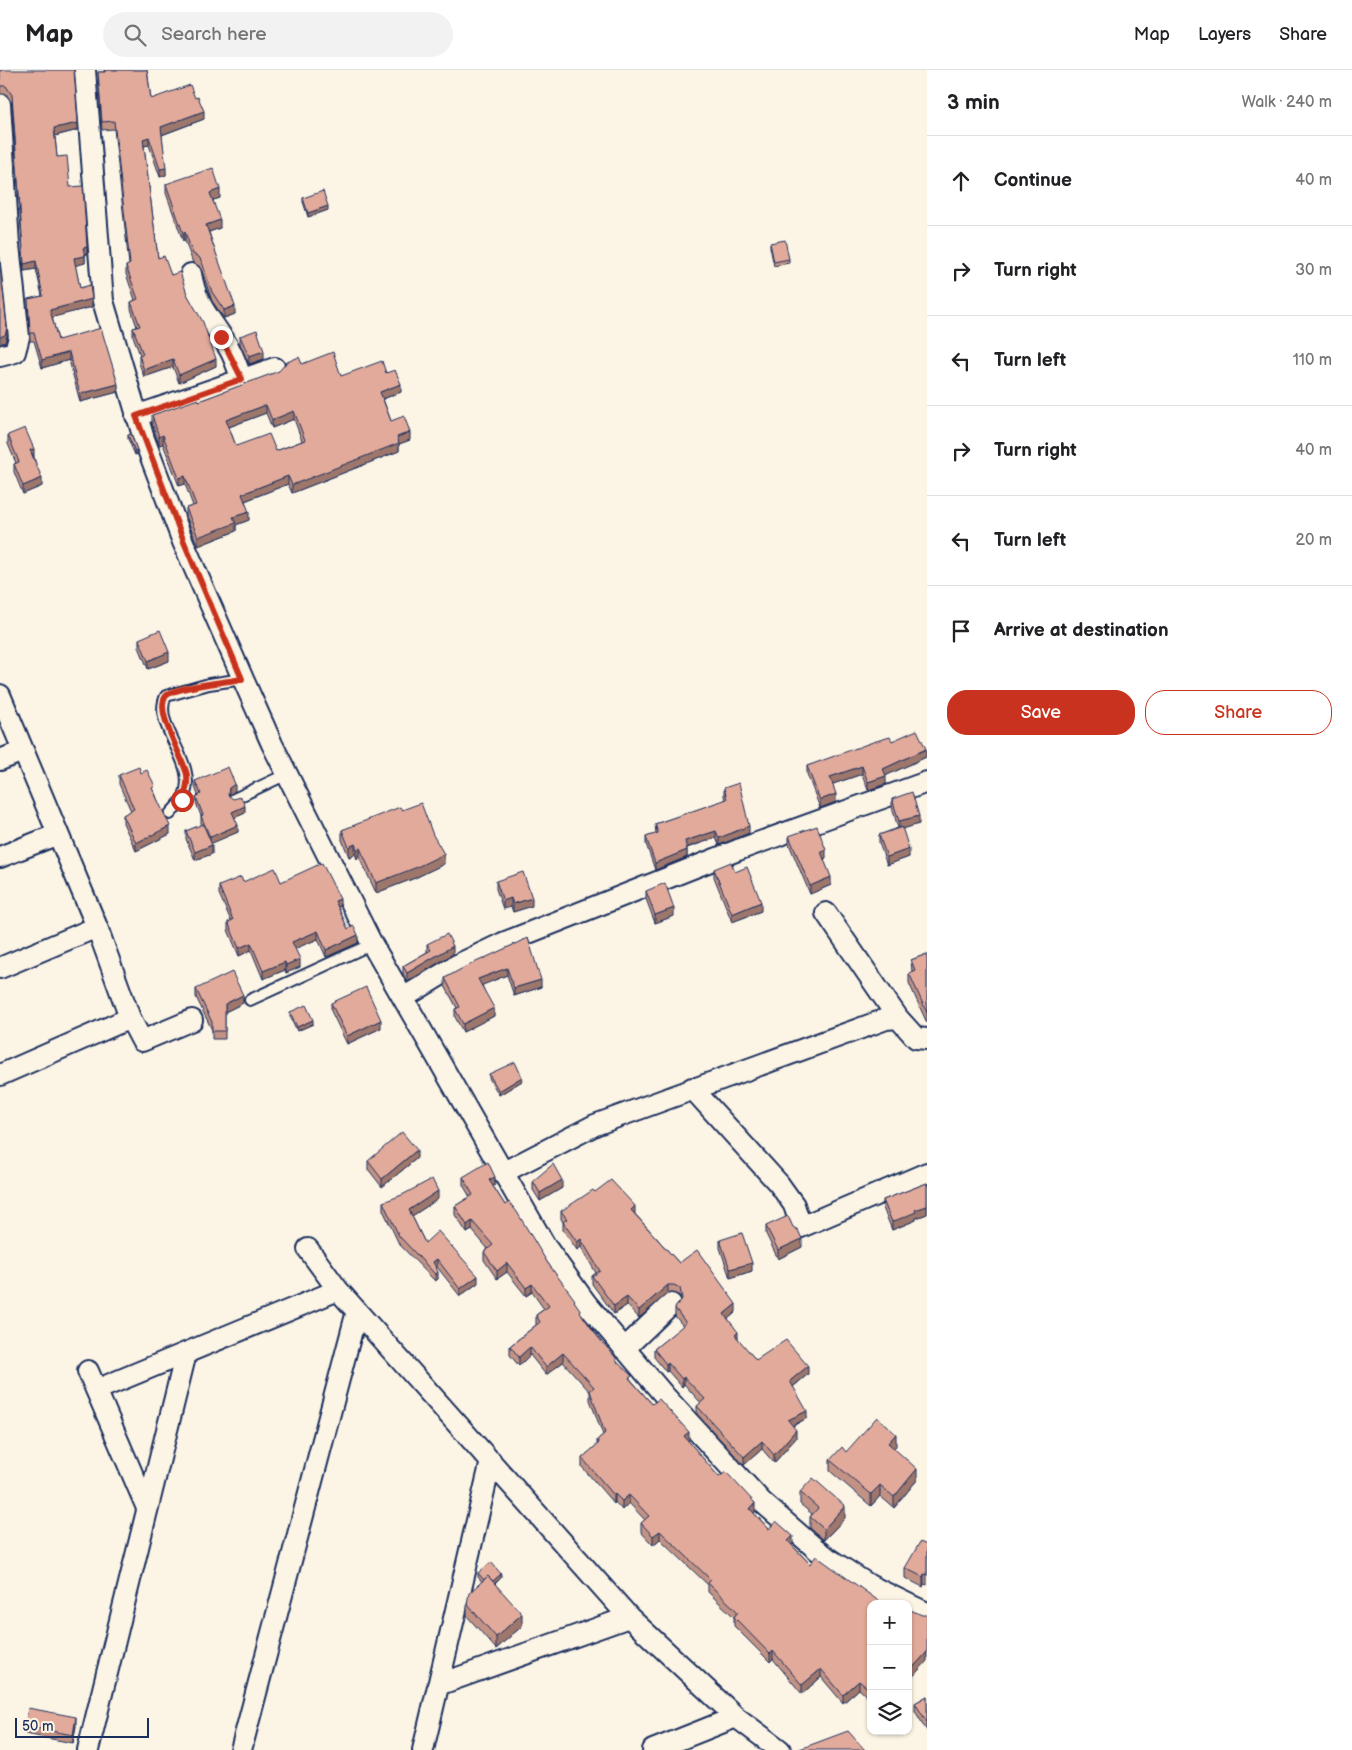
<!DOCTYPE html>
<html lang="en">
<head>
<meta charset="utf-8">
<style>
	:root { --surface:#fff; --page:#f2f2f2; --text:#202124; --muted:#757577; --line:#e0e0e0; --accent:#c8321e }
	body { margin:0; font-family:"Balsamiq Sans",sans-serif; background:var(--page); color:var(--text) }
	.controls { position:absolute; right:15px; bottom:15px; display:grid; overflow:hidden; border-radius:10px; box-shadow:0 1px 4px #0004 }
	.controls button { width:45px; height:45px; display:grid; place-items:center; padding:0; border:0; border-bottom:1px solid var(--line); background:var(--surface); color:var(--text); font:25px sans-serif }
	.scale { position:absolute; left:15px; bottom:12px; width:134px; box-sizing:border-box; padding-left:5px; border:2px solid #1b2f5e; border-top:0; font-size:14px; line-height:18px; white-space:nowrap; color:#1b2f5e; -webkit-text-stroke:4px #fcf5e5; paint-order:stroke }
	.stop { position:absolute; width:15px; height:15px; margin:-11px; border:4px solid #c8321e; border-radius:50%; background:#fff }
	.stop.end { background:#c8321e; border-color:#fff; box-shadow:0 1px 5px #0008 }
	.list { margin:0; padding:0; list-style:none }
	h2 { display:flex; justify-content:space-between; align-items:center; height:65px; margin:0; padding:0 20px; font-size:21px }
	h2 small { font-size:16px; font-weight:400; color:var(--muted) }
	.list li { display:grid; grid-template-columns:32px 1fr auto; gap:15px; align-items:center; box-sizing:border-box; height:90px; padding:0 20px; border-top:1px solid var(--line) }
	.list b { display:block; font-size:19px; white-space:nowrap }
	.list em { font-size:16px; font-style:normal; color:var(--muted) }
	.actions { display:flex; gap:10px; padding:15px 20px }
	.actions a { flex:1; padding:11px 0; border:1px solid var(--accent); border-radius:20px; text-align:center; font-size:18px; color:var(--accent) }
	.actions .main { background:var(--accent); color:#fff }
	.icon { flex:none; width:28px; height:28px; fill:none; stroke:currentColor; stroke-width:2; stroke-linecap:round; stroke-linejoin:round }
	.map { position:relative; flex:none; width:927px; height:1680px; overflow:hidden }
	header { display:flex; align-items:center; gap:30px; box-sizing:border-box; height:70px; padding:0 25px; background:var(--surface); border-bottom:1px solid var(--line) }
	header strong { font-size:24px }
	nav { display:flex; gap:28px; margin-inline-start:auto; font-size:18px }
	.search { width:350px; height:45px; background:var(--page); display:flex; align-items:center; gap:12px; box-sizing:border-box; padding:0 18px; border-radius:28px; color:var(--muted); font-size:19px }
	main { display:flex }
	aside { flex:1; background:var(--surface) }
	.map>svg:first-child { display:block }
	.lines { fill:none; stroke-linecap:round; stroke-linejoin:round }
	.service-casing { stroke:#1b2f5e; stroke-width:14 }
	.minor-casing { stroke:#1b2f5e; stroke-width:24 }
	.service { stroke:#fcf5e5; stroke-width:10 }
	.minor { stroke:#fcf5e5; stroke-width:20 }
	.wall { fill:#c29284; stroke:#1b2f5e; fill-rule:evenodd }
	.shaded-wall { fill:#9e776c; stroke:#1b2f5e }
	.building { fill:#e2aa9a; stroke:#1b2f5e; fill-rule:evenodd }
	.route { stroke:#c8321e; stroke-width:6 }
</style>
</head>
<body>
<header>
<strong>Map</strong>
<div class="search"><svg class="icon" aria-label="search" viewBox="0 0 24 24"><circle cx="10" cy="10" r="6"/><path d="M15 15l6 6"/></svg>Search here</div>
<nav><a>Map</a><a>Layers</a><a>Share</a></nav>
</header>
<main>
<div class="map">
<svg width="927" height="1680" viewBox="0 0 927 1680">
	<rect width="100%" height="100%" fill="#fcf5e5"/>
	<filter id="ink" filterUnits="userSpaceOnUse"><feTurbulence type="fractalNoise" baseFrequency=".02" numOctaves="2"/><feDisplacementMap in="SourceGraphic" scale="10" xChannelSelector="R" yChannelSelector="G"/><feConvolveMatrix kernelMatrix="1 2 1 2 8 2 1 2 1" color-interpolation-filters="sRGB"/></filter>
	<g filter="url(#ink)">
		<g class="lines">
			<g class="service-casing">
				<path id="service" d="M234 729 287 704
					M170 744C175 738 181 733 184 726 199 692 151 656 166 626L209 614 243 609
					M250 930 372 874"/>
			</g>
			<g class="minor-casing">
				<path id="minor" d="M85 0 103 231 144 369 183 472 243 609 272 674 372 874 546 1177 586 1233 664 1325 762 1432 823 1485 869 1515 908 1534
					M0 34 9 175 19 267 15 282 0 286
					M191 204C197 240 214 251 230 280 235 289 238 300 242 309
					M136 346 275 298
					M0 625 97 857 130 948 142 971 192 950
					M0 690 23 681
					M0 787 58 764
					M826 843 898 948
					M0 898 97 857
					M403 928 457 895 503 873 738 780 927 712
					M0 1005 130 948
					M692 1018 779 1114 794 1135 801 1157 927 1103
					M504 1102 595 1055 886 949 898 948 916 968 927 969
					M308 1179 338 1220 629 1547 736 1647 780 1680
					M624 1279 671 1234
					M88 1301 147 1438
					M96 1320 338 1220
					M908 1534 927 1543
					M438 1615 629 1547
					M88 1680 186 1283
					M241 1680 357 1241
					M423 1680 491 1391
					M653 1680 736 1647"/>
			</g>
			<use href="#service" class="service"/>
			<use href="#minor" class="minor"/>
		</g>
		<path class="wall" d="M0 0 78 60 55 66 57 87 70 117 87 184 85 185V193L75 195 80 218 92 237 52 247 58 270 118 322 80 332 69 290 42 298 34 271H30L28 229 42 226 36 199 24 201 12 33 6 24H0Z
			M104 0H147L151 29 195 28 204 49 162 65 166 105 160 107 149 75 144 76 158 188 187 224 216 296 179 313 173 297 144 307 139 293V285H140L133 266V258L137 257 131 239V232L135 230 126 204V196L129 195 114 59 102 60 98 2H104Z
			M166 114 220 128 213 130 220 158 209 162 235 244 224 248 212 231 202 201 199 196 193 193 185 171H183L166 123Z
			M303 128 328 140 308 147 303 132Z
			M770 173 789 189V193L774 196 770 177Z
			M240 266 264 289 249 294 240 274Z
			M302 294 341 306 386 303 401 322 383 329 391 351 410 370 399 374V381L292 423 288 414 245 431 249 450 236 455V461L198 476 186 446V438L193 436 185 414 179 416 163 374 159 375 152 353V345L199 331ZM266 343 272 358 294 349 302 371 276 381 236 376 229 357Z
			M8 365 34 387 42 416 23 424 14 402V394L16 393 8 374Z
			M128 365 137 384 135 385 128 369Z
			M139 569 169 591 148 599 139 577Z
			M892 671 926 687 885 706 886 714 868 720 862 704 833 714 836 732 820 738 807 704V696Z
			M141 703 155 723 170 764 136 781 123 753V745L131 741 119 714V705Z
			M195 711 235 721 229 725V726L245 743 234 748 238 762 211 773 212 784 195 790 186 769V761L202 755 201 753V746L196 733V727L198 725 195 717Z
			M724 718 749 763 719 775 716 768 687 778V787L655 800 646 774V767L656 764 655 754 725 730 724 726Z
			M892 729 919 754 902 759 909 787 887 795 879 773V765L898 758 892 737Z
			M402 740 444 794 415 808 376 823 360 788 357 789 355 784 349 787 342 770V760Z
			M789 766 826 788 824 790 831 815 810 824 789 774Z
			M714 799 735 802 761 841 732 852 714 807Z
			M496 811 532 836 513 842 511 837 503 839 496 819Z
			M243 812H281L340 836 338 837 348 859 358 873 326 887 318 869 295 878 300 897 286 903 285 900 263 909 251 880 239 886 228 860V852L231 851 219 824V816Z
			M646 821 674 846 655 853 646 829Z
			M528 868 541 917 514 926 507 905 482 915 494 946 463 962 455 947V939L457 938 445 916V908Z
			M427 874 453 884 407 912 403 904V896L427 882Z
			M927 884V953L909 913V903L912 902 911 890Z
			M196 919 243 933 225 942V969H212V960L196 927Z
			M331 933 381 958 347 974 331 941Z
			M290 942 313 954 297 961 290 946Z
			M489 1004 522 1011 499 1025 489 1008Z
			M417 1088 382 1117 368 1099V1091Z
			M463 1107 495 1115 493 1116 505 1135 547 1192 575 1233 581 1244 597 1266 632 1311 652 1334 689 1370 688 1371 719 1407 755 1442 754 1443 769 1459 793 1474 792 1475 810 1494 871 1534V1630L859 1619 843 1633 821 1607 802 1624 773 1589 770 1592 734 1556V1547L708 1522V1515L660 1469 653 1475 641 1462V1453L645 1450 629 1433 622 1440 615 1432 614 1434 582 1397V1388L597 1375V1370L603 1365 590 1330V1322L563 1292 546 1305 530 1285 519 1296 510 1285V1276L536 1255V1245L544 1239 532 1222 526 1226 507 1202 497 1209 484 1190V1182L488 1179 472 1160 467 1163 455 1145V1136L470 1127 463 1115Z
			M533 1111 562 1118 540 1131 533 1120Z
			M927 1113V1144L916 1148V1150L892 1160 883 1138V1130Z
			M438 1129 412 1146 425 1173 478 1213 460 1226 437 1197H436L438 1209 435 1211 399 1174 383 1140V1132Z
			M561 1141 635 1144 679 1193 736 1242 728 1249 738 1270 756 1290 808 1304 793 1317 807 1348 793 1356 796 1368 774 1393 762 1379 744 1395 697 1344V1336L701 1333 684 1314 682 1317 668 1301 666 1302 654 1287V1279L683 1256 675 1246V1238L681 1231 680 1226 674 1223H668L639 1248 627 1235 614 1244 592 1214V1206L596 1203 581 1177 577 1180 563 1160V1152L561 1149Z
			M766 1156 802 1177 778 1189 766 1164Z
			M720 1170 752 1201 730 1208 720 1178Z
			M896 1376 893 1378 917 1410 894 1438 880 1426 871 1436 830 1401V1390L846 1382Z
			M800 1422 845 1448 824 1470 810 1458V1447L812 1444 800 1434Z
			M927 1475V1515L924 1514 923 1517 905 1508V1498Z
			M478 1503 501 1508 495 1514 522 1556 496 1579 467 1546V1534L482 1512 478 1507Z
			M927 1626V1661L915 1641V1633Z
			M25 1656H76L73 1673 25 1664Z"/>
		<path class="shaded-wall" d="M204 41V49L161 65V57Z
			M78 53V60L54 66V58Z
			M149 67V75L143 76V69Z
			M166 98V105L160 107V99Z
			M220 119V128L210 131V123Z
			M328 136V140L308 147V143Z
			M220 150V158L206 163V155Z
			M185 162V171H183V163Z
			M87 177V184L83 186V178Z
			M85 186V193L74 196V188Z
			M36 191V199L24 201V194Z
			M92 229V237L50 248V240Z
			M235 236V244L224 248V240Z
			M7 258V266L5 272 0 274V267Z
			M264 281V289L249 294V286Z
			M69 282V290L42 298V290Z
			M173 289V297L144 307V300Z
			M216 289V296L179 313V305Z
			M118 314V322L80 332V324Z
			M401 314V322L380 330V322Z
			M266 335V343L226 358V350Z
			M294 341V349L272 358V350Z
			M410 362V370L399 374V381L292 423V415L397 367Z
			M163 365V374L159 375V367Z
			M34 379V387L30 380Z
			M137 380V384L135 385V381Z
			M185 406V414L179 416V408Z
			M288 406V414L242 432V424Z
			M42 408V416L23 424V416Z
			M249 442V450L236 455V461L198 476V467L233 447Z
			M169 582V591L148 599V591Z
			M926 679V687L883 707V699Z
			M862 696V704L830 715V707Z
			M886 706V714L868 720V712Z
			M235 714V721L229 725 228 731 229 718Z
			M836 724V732L820 738V730Z
			M245 736V743L232 749V742Z
			M919 746V754L899 760V751Z
			M238 755V762L210 774V767Z
			M170 756V764L136 781V773Z
			M749 756V763L719 775V768Z
			M716 761V768L685 778V771Z
			M355 774V784L349 787V777Z
			M212 775V784L195 790V782Z
			M360 778V788L357 789V779Z
			M909 779V787L887 795V787Z
			M687 780V787L655 800V793Z
			M826 780V788L821 791V782Z
			M444 784V794L415 808 376 823V813Z
			M831 807V815L810 824V816Z
			M511 828V837L503 839V831Z
			M532 828V836L513 842V834Z
			M340 829V836L335 839V831Z
			M761 832V841L732 852V844Z
			M674 838V846L655 853V845Z
			M318 861V869L292 880V872Z
			M358 865V873L326 887V880Z
			M251 873V880L239 886V878Z
			M453 876V884L407 912V903Z
			M300 889V897L286 903V895Z
			M285 892V900L263 909V901Z
			M507 898V905L478 917V909Z
			M541 910V917L514 926V918Z
			M243 925V933L225 942V934Z
			M494 938V946L463 962V954Z
			M313 950V954L297 961V957Z
			M381 950V958L347 974V966Z
			M522 1007V1011L499 1025V1021Z
			M417 1080V1088L382 1117V1109Z
			M495 1107V1115L489 1119V1110Z
			M562 1110V1118L540 1131V1123Z
			M438 1121V1129L409 1148V1140Z
			M635 1136V1144L631 1140Z
			M927 1136V1144L916 1148V1150L892 1160V1152L915 1140Z
			M472 1151V1160L467 1163V1155Z
			M581 1169V1177L577 1180V1172Z
			M802 1169V1177L778 1189V1180Z
			M437 1189V1197L433 1200V1192Z
			M507 1193V1202L497 1209V1201Z
			M752 1193V1201L730 1208V1199Z
			M438 1202V1209L435 1211V1204Z
			M478 1206V1213L460 1226V1219Z
			M532 1214V1222L526 1226V1218Z
			M668 1215V1223L639 1248V1240Z
			M627 1227V1235L614 1244V1236Z
			M736 1234V1242L724 1252V1244Z
			M738 1262V1270L735 1265Z
			M530 1277V1285L519 1296V1287Z
			M563 1283V1292L546 1305V1297Z
			M668 1293V1301L666 1302V1294Z
			M808 1296V1304L790 1319V1311Z
			M684 1307V1314L682 1317V1309Z
			M807 1341V1348L788 1358V1350Z
			M796 1360V1368L774 1393V1385Z
			M689 1362V1370L684 1375V1366Z
			M896 1364V1376L888 1385V1373Z
			M762 1371V1379L744 1395V1387Z
			M917 1399V1410L894 1438V1427Z
			M880 1415V1426L871 1436V1424Z
			M615 1424V1432L614 1434V1425Z
			M629 1425V1433L622 1440V1431Z
			M755 1433V1442L750 1447V1439Z
			M845 1436V1448L824 1470V1459Z
			M660 1461V1469L653 1475V1466Z
			M793 1466V1474L788 1480V1471Z
			M501 1504V1508L488 1519V1515Z
			M924 1504V1514L923 1517V1507Z
			M522 1544V1556L496 1579V1567Z
			M773 1581V1589L770 1592V1584Z
			M927 1582V1591L908 1612V1603Z
			M821 1599V1607L802 1624V1615Z
			M859 1611V1619L843 1633V1625Z
			M76 1647V1656L73 1673V1665Z"/>
		<path class="building" d="M0 0H74L78 53 54 58 57 87 67 86 70 117 83 116 87 177 83 178 85 186 74 188 80 218 90 215 92 229 50 240 58 270 101 258 118 314 80 324 69 282 42 290 34 263H30L28 229 43 226 36 191 24 194 12 25 6 16H0Z
			M105 0H147L151 29 190 15 195 28 198 27 204 41 161 57 166 98 160 99 149 67 143 69 158 188 164 186 171 205 180 202 187 224 203 252 216 289 179 305 173 289 144 300 139 285 143 284 133 258 140 256 131 232 138 229 126 196 130 194 114 51 102 52 98 2H105Z
			M213 98 220 119 210 123 220 150 206 155 235 236 224 240 212 222 202 192 199 187 193 184 185 162 183 163 166 114Z
			M323 121 328 136 308 143 303 128Z
			M785 170 789 189 774 192 770 173Z
			M0 194 7 258 5 265 0 267Z
			M257 260 264 281 249 286 240 266Z
			M333 282 341 306 382 291 386 303 395 300 401 314 380 322 391 351 404 346 410 362 397 367 399 373 292 415 288 406 242 424 249 442 233 447 236 453 198 467 186 438 196 435 185 406 179 408 163 365 159 367 152 345 198 329 199 331 279 301 287 292 299 287 302 294ZM266 335 272 350 294 341 305 370 276 381 269 364 236 376 226 350Z
			M25 358 34 379 30 380 42 408 23 416 14 394 19 392 8 365Z
			M131 364 137 380 135 381 128 365Z
			M160 560 169 582 148 591 139 569Z
			M917 660 926 679 883 699 886 706 868 712 862 696 830 707 836 724 820 730 807 696 873 672 890 667 892 671Z
			M139 697 141 703 147 700 155 716 152 718 170 756 136 773 123 745 134 739 119 705Z
			M228 697 235 714 229 718 228 725 233 729 241 727 245 736 232 742 238 755 210 767 201 746 203 745 196 727 201 724 195 711Z
			M739 713 749 756 719 768 716 761 685 771 687 780 655 793 646 767 658 763 655 754 727 729 724 718Z
			M912 722 919 746 899 751 892 729Z
			M421 733 433 765 444 784 415 798 376 813 360 778 357 779 355 774 349 777 342 760 400 737 402 740Z
			M203 754 212 775 195 782 186 761Z
			M817 756 826 780 821 782 831 807 810 816 789 766Z
			M902 757 909 779 887 787 879 765Z
			M731 792 735 802 747 797 761 832 732 844 714 799Z
			M322 793 340 829 335 831 348 859 354 856 358 865 326 880 318 861 292 872 300 889 286 895 285 892 263 901 251 873 239 878 228 852 233 850 219 816 241 807 243 812 275 798 281 812Z
			M523 802 532 828 513 834 511 828 503 831 496 811Z
			M665 813 674 838 655 845 646 821Z
			M447 864 453 876 407 903 403 896 431 880 427 874Z
			M528 868 541 910 514 918 507 898 478 909 494 938 463 954 455 939 460 937 445 908 463 898Z
			M927 884V943L909 903 915 900 911 890Z
			M232 902 243 925 225 934V961H212V952L196 919Z
			M366 917 381 950 347 966 331 933Z
			M306 935 313 950 297 957 290 942Z
			M515 992 522 1007 499 1021 489 1004Z
			M402 1062 417 1080 382 1109 368 1091Z
			M488 1092 495 1107 489 1110 505 1135 509 1132 517 1142 547 1192 575 1230 574 1231 581 1241 580 1242 597 1266 617 1289 615 1290 632 1306 629 1308 652 1334 659 1329 689 1362 684 1366 719 1407 726 1402 755 1433 750 1439 769 1459 776 1451 793 1466 788 1471 810 1494 816 1486 883 1534H871V1621L859 1611 843 1625 821 1599 802 1615 773 1581 770 1584 734 1547 738 1542 708 1513 711 1510 660 1461 653 1466 641 1453 649 1446 629 1425 622 1431 615 1424 614 1425 582 1388 599 1373 597 1370 605 1363 590 1321 594 1317 563 1283 546 1297 530 1277 519 1287 510 1276 540 1252 536 1245 549 1236 532 1214 526 1218 507 1193 497 1201 484 1182 493 1175 472 1151 467 1155 455 1136 473 1125 463 1107Z
			M553 1094 562 1110 540 1123 533 1111Z
			M432 1109 438 1121 409 1140 425 1173 438 1161 478 1206 460 1219 437 1189 433 1192 438 1202 435 1204 399 1166 383 1132 402 1125Z
			M611 1110 635 1136 631 1140 679 1193 697 1180 736 1234 724 1244 738 1262 735 1265 756 1290 786 1270 808 1296 790 1311 807 1341 788 1350 796 1360 774 1385 762 1371 744 1387 697 1336 705 1329 684 1307 682 1309 668 1293 666 1294 654 1279 686 1253 675 1238 682 1229 680 1218 674 1215H668L639 1240 627 1227 614 1236 592 1206 600 1201 581 1169 577 1172 563 1152 567 1149 561 1141 593 1120 595 1122Z
			M927 1113V1136L915 1140 916 1142 892 1152 883 1130Z
			M788 1146 793 1157 798 1160 802 1169 778 1180 766 1156Z
			M742 1163 752 1193 730 1199 720 1170Z
			M877 1347 896 1364 888 1373 917 1399 894 1427 880 1415 871 1424 830 1390 842 1377 846 1382Z
			M813 1408 845 1436 824 1459 810 1447 818 1438 800 1422Z
			M920 1472 927 1475V1505L924 1504 923 1507 905 1498Z
			M491 1492 501 1504 493 1511 488 1506 484 1510 478 1503Z
			M488 1506 522 1544 496 1567 467 1534 469 1523Z
			M908 1539 922 1545H927V1582L908 1603Z
			M927 1626V1652L915 1633Z
			M28 1638 76 1647 73 1665 25 1656Z
			M848 1661 865 1680H797Z"/>
	</g>
	<g class="lines" filter="url(#ink)">
		<path class="route" d="M182 730C186 722 188 714 187 705 184 688 152 638 167 625 179 616 226 612 242 609L184 472 136 346 242 309 221 267"/>
	</g>
</svg>
<div class="controls">
<button>+</button>
<button>−</button>
<button><svg class="icon" aria-label="layers" viewBox="0 0 24 24"><path d="M12 4l9 5-9 5-9-5zM3 14l9 5 9-5"/></svg></button>
</div>
<div class="scale">50 m</div>
<div class="stop" style="left:182px;top:730px"></div>
<div class="stop end" style="left:221px;top:267px"></div>
</div>
<aside>
<h2>3 min<small>Walk · 240 m</small></h2>
<ul class="list">
<li><svg class="icon" aria-label="ahead" viewBox="0 0 24 24"><path d="M12 20V5M6 11l6-6 6 6"/></svg><div><b>Continue</b></div><em>40 m</em></li>
<li><svg class="icon" aria-label="right" viewBox="0 0 24 24"><path d="M7 20v-9h11M14 6l5 5-5 5"/></svg><div><b>Turn right</b></div><em>30 m</em></li>
<li><svg class="icon" aria-label="left" viewBox="0 0 24 24"><path d="M17 20v-9H6M10 6l-5 5 5 5"/></svg><div><b>Turn left</b></div><em>110 m</em></li>
<li><svg class="icon" aria-label="right" viewBox="0 0 24 24"><path d="M7 20v-9h11M14 6l5 5-5 5"/></svg><div><b>Turn right</b></div><em>40 m</em></li>
<li><svg class="icon" aria-label="left" viewBox="0 0 24 24"><path d="M17 20v-9H6M10 6l-5 5 5 5"/></svg><div><b>Turn left</b></div><em>20 m</em></li>
<li><svg class="icon" aria-label="arrive" viewBox="0 0 24 24"><path d="M6 21V4h12l-3 4 3 4H6"/></svg><div><b>Arrive at destination</b></div></li>
</ul>
<div class="actions"><a class="main">Save</a><a>Share</a></div>
</aside>
</main>
</body>
</html>
